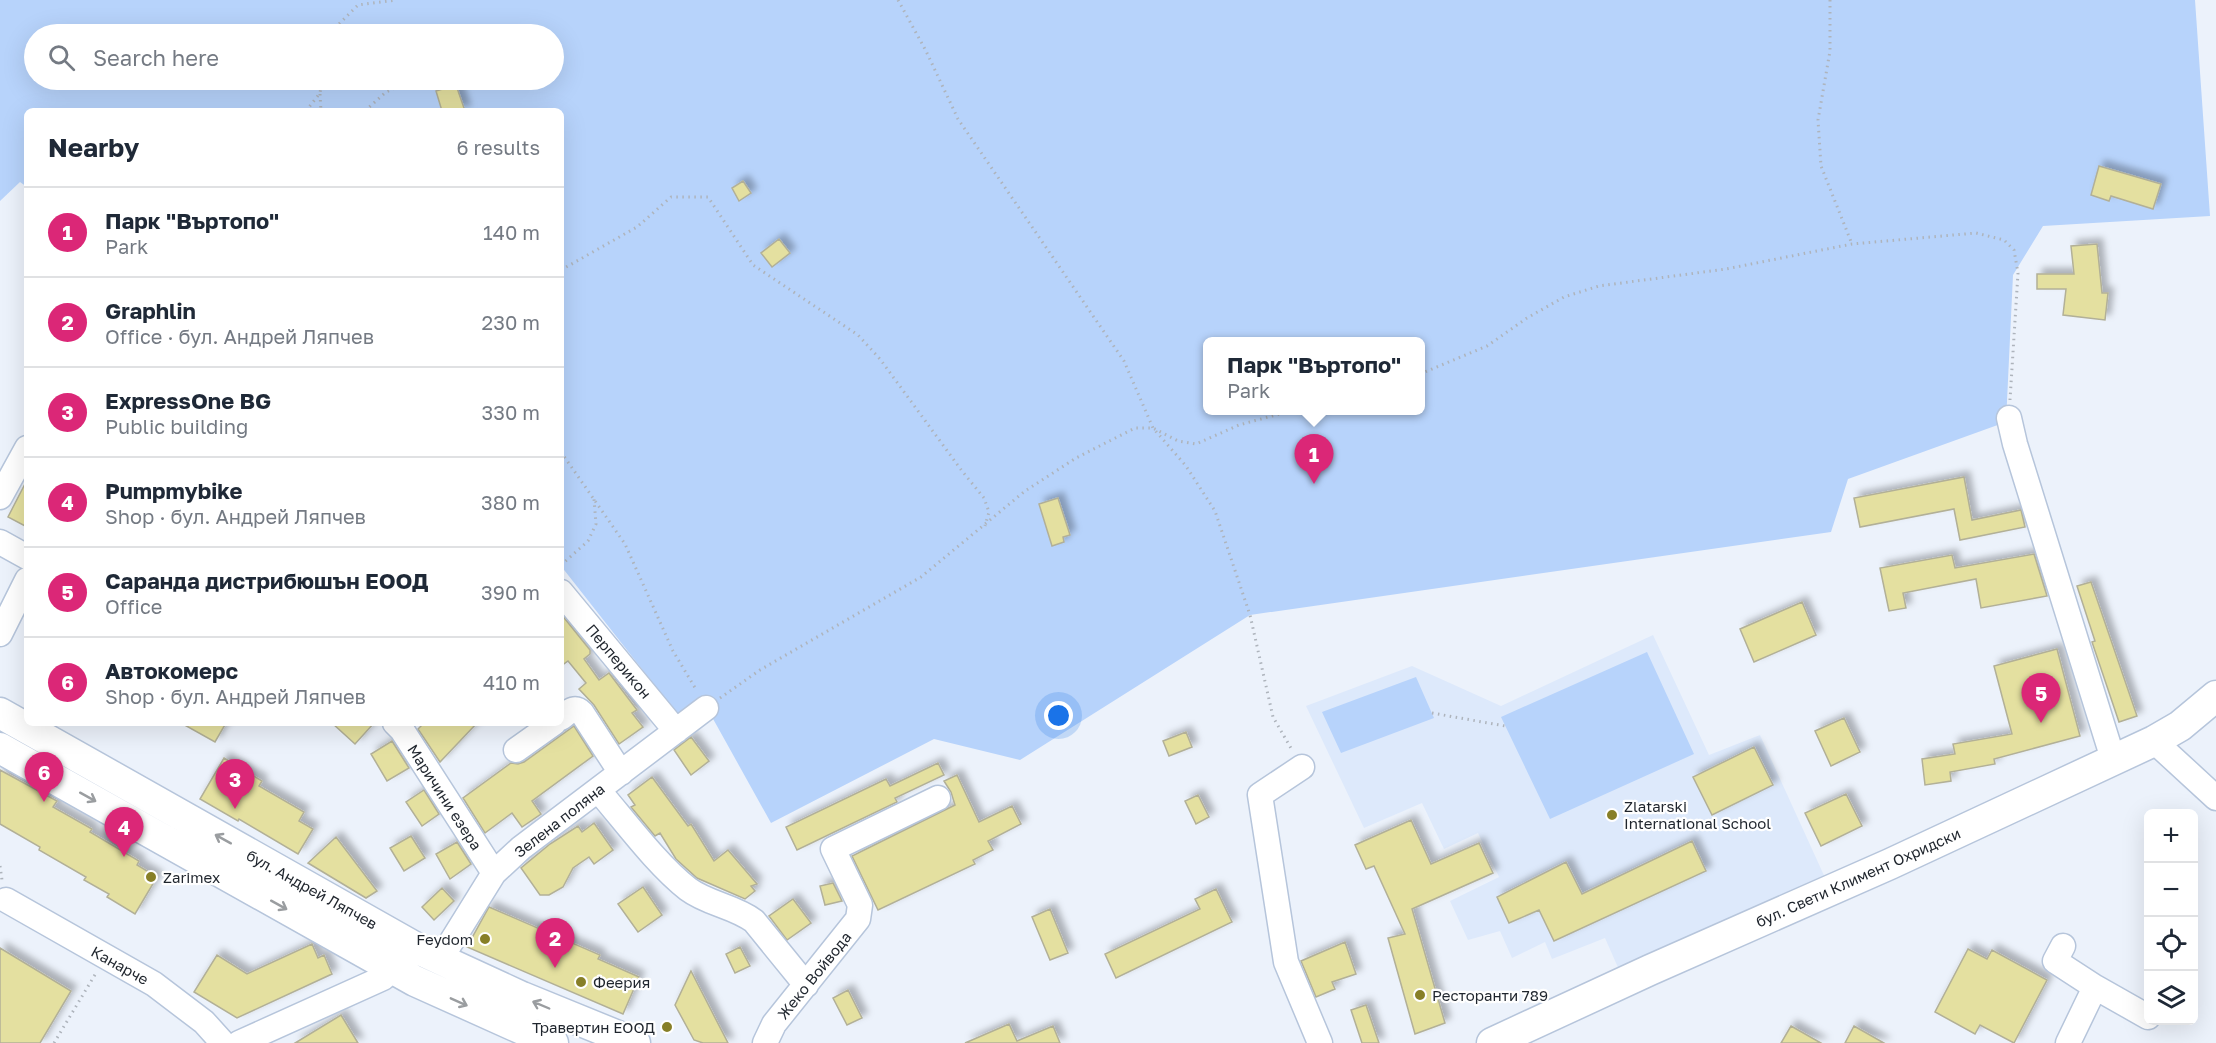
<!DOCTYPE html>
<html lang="en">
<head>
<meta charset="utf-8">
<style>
	:root { --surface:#fff; --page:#f2f2f3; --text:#1f2937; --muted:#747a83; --line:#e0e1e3; --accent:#db2777 }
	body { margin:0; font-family:"Golos Text",sans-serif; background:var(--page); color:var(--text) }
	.controls { position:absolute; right:18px; bottom:18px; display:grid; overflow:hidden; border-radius:9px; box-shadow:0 6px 24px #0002 }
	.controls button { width:54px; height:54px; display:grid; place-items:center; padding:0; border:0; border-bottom:2px solid var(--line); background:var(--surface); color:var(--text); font:30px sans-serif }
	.you { position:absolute; left:1059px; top:716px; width:21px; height:21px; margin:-15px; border:4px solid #fff; border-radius:50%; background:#1a73e8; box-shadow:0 0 0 9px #1a73e833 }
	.badge { display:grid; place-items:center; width:39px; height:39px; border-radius:50%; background:var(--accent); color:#fff; font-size:20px; font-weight:700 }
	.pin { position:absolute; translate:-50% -50px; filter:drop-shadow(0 2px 3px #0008) }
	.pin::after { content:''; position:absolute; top:32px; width:21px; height:18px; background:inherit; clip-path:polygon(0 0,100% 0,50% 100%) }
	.popup { position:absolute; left:1203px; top:337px; width:222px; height:78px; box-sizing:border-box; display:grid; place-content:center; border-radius:9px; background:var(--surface); filter:drop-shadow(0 2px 4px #0005); font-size:20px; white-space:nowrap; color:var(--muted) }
	.popup b { font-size:22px; color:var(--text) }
	.popup::after { content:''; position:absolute; left:50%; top:100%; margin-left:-12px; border:12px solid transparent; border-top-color:var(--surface) }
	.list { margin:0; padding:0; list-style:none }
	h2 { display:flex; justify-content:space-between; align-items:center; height:78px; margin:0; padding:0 24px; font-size:26px }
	h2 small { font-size:20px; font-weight:400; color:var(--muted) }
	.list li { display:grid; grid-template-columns:39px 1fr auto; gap:18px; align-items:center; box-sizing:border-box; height:90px; padding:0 24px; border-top:2px solid var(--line) }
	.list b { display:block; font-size:22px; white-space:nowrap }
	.list p { margin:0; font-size:20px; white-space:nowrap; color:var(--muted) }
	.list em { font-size:20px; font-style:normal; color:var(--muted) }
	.icon { flex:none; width:33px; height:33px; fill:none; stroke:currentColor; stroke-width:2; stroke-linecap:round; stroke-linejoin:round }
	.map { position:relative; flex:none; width:2216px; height:1043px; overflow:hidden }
	.search { position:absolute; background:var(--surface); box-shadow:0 6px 24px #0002; left:24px; top:24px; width:540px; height:66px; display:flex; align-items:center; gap:15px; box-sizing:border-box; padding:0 21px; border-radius:33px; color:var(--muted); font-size:22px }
	.panel { position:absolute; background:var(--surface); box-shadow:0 6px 24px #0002; left:24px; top:108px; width:540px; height:618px; border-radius:9px }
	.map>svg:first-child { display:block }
	.built { fill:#dde9fb }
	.green { fill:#b7d3fb; fill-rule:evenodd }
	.building { fill:#e4e0a0; stroke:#b2b097; stroke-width:1.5; filter:url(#shadow) }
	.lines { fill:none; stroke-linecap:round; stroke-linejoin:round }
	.minor-casing { stroke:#b6c5db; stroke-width:27 }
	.major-casing { stroke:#b6c5db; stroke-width:33 }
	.path { stroke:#aeb4bc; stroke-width:3; stroke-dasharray:1.5 4.5; stroke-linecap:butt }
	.minor { stroke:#fff; stroke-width:24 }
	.major { stroke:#fff; stroke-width:30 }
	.oneway { stroke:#9a9da0 }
	.poi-dot { fill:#877f27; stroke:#fff; stroke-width:2 }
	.labels { text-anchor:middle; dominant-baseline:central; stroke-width:4.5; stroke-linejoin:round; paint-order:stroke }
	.street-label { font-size:15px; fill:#1f252d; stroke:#fff }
	.poi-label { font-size:15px; fill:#1f252d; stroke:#fff; text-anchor:start }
</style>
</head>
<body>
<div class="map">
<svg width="2216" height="1043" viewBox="0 0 2216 1043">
	<defs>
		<filter id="shadow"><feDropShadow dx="5.5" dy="-5.5" stdDeviation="3" flood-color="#0004"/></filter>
	</defs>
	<rect width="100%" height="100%" fill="#ecf2fb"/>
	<path class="built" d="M1653 635 1709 755 1760 735 1827 882 1620 972 1605 938 1552 959 1545 942 1512 958 1500 931 1468 940 1450 901 1499 877 1478 833 1444 849 1422 803 1364 828 1306 706 1412 666 1501 706Z"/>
	<path class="green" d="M0 0H2195L2210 216 2043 226 2013 275 2006 422 1848 479 1831 532 1250 615 1020 760 934 739 771 823 707 708 685 724 561 566V111H27V187L20 182 0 201ZM34 34H554V80H34ZM1208 342H1420V410H1208Z
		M1647 652 1694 754 1550 819 1501 717Z
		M1416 677 1434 718 1341 753 1322 712Z"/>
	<path class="building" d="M456 85 465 111H442L436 91Z
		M2099 166 2161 184 2153 209 2111 196 2109 201 2091 195Z
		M743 181 751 193 739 201 732 188Z
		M779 239 790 253 772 267 761 253Z
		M2097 244 2102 293H2108L2105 320 2063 315 2066 289H2037V274H2074L2071 246Z
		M1964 477 1972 520 2021 510 2025 527 1960 540 1954 509 1860 527 1854 498Z
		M27 480V527L8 517Z
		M1058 498 1070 535 1063 537 1064 542 1052 546 1039 504Z
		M2034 554 2047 596 1981 608 1976 579 1903 593 1906 608 1889 611 1880 568 1952 555 1955 568Z
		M2091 582 2137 716 2119 722 2092 642 2095 641 2077 586Z
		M1802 602 1816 635 1754 662 1740 629Z
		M561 614 590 650V654L584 659 599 680 609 673 637 710 632 713 643 727 619 744 594 705 579 689 586 683 568 661 561 666Z
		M2057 649 2080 736 1994 759 1995 764 1950 772 1951 781 1925 785 1922 759 1955 754 1953 744 2012 734 1994 666Z
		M1844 718 1860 752 1831 766 1815 731Z
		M181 723H226L215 742Z
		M332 723H374L355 744Z
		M424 723H477L440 762 418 729Z
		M574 726 593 756 532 801 541 814 522 827 512 813 485 833 463 798 511 763 518 764 524 762Z
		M1186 732 1192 747 1169 756 1163 741Z
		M691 737 709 761 691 775 674 750Z
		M392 741 409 768 387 781 371 754Z
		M1754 747 1773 785 1712 815 1693 777Z
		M224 758 262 781 259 786 304 812 299 821 313 829 298 854 239 819 238 821 200 799Z
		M938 763 944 775 895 798 897 802 797 850 786 827 886 779 890 786Z
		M0 770 57 801 53 807 92 829 90 832 139 861 137 865 157 877 135 914 107 897 109 894 84 880 86 877 39 850 40 847 0 824Z
		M957 775 979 822 1012 806 1021 824 988 841 993 850 973 860 975 864 878 910 852 856 955 805 951 792 944 781Z
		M652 777 688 826 691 824 714 861 728 850 757 884 751 886 755 891 745 899 697 878 676 859 660 833 655 836 631 807 635 805 628 795Z
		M424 790 439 814 422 826 406 802Z
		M1846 794 1862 826 1821 846 1805 813Z
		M1198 795 1209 817 1196 824 1185 801Z
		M1411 820 1431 864 1479 843 1493 873 1412 909 1445 1023 1415 1034 1388 938 1405 934 1374 866 1366 869 1355 845Z
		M594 823 613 850 594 864 589 857 573 868 563 887 549 895H540L521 868 550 844 578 826 582 832Z
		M411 836 425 858 404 871 390 848Z
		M336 837 377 891 366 898 308 863Z
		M1692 841 1706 871 1554 941 1539 910 1509 923 1497 897 1566 862 1582 894Z
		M457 842 471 864 450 879 436 854Z
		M833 883 842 901 825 905 820 886Z
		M643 887 662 915 638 932 618 904Z
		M442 888 454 901 434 920 422 907Z
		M1216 889 1232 922 1116 978 1105 954 1200 909 1195 899Z
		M793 899 811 923 787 940 769 916Z
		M489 907 600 955 598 959 639 977 623 1014 467 947Z
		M1050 909 1068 953 1050 960 1032 917Z
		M1345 942 1356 974 1332 982 1335 989 1316 997 1301 961Z
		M312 944 318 958 324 955 332 974 237 1018 194 992 217 955 247 974Z
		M740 947 750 966 735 973 726 954Z
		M0 948 71 991 40 1043H0Z
		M1968 949 1987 959 1992 950 2047 980 2014 1043 1980 1025 1975 1034 1935 1012Z
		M691 971 728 1043H703L694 1040 675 1005Z
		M848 990 862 1018 847 1025 833 998Z
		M1366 1005 1379 1043H1362L1351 1010Z
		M341 1015 358 1043H295Z
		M1009 1024 1017 1041 1053 1026 1060 1043H965Z
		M1791 1026 1821 1043H1781Z
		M1854 1026 1884 1043H1845Z"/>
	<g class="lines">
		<g class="minor-casing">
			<path id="minor" d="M2009 418 2015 444 2113 759
				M0 497 27 448
				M0 542 27 557
				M561 592 676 731
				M0 634 27 580
				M561 718C569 712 574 705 582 713L621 773
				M395 723 402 730 494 873
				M2154 741 2216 798
				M516 750 554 723
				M1302 767 1260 795 1286 962 1320 1043
				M598 790C625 821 656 864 688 889 708 904 734 906 754 921L806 985
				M6 900 154 984 204 1022 223 1043
				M2063 946 2055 961 2095 987 2068 1043
				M440 960 494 873 521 848 706 708
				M2095 987 2148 1017
				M239 1043 383 978 392 969
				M765 1043 774 1024 858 919 860 905 833 849 938 798"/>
		</g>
		<g class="major-casing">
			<path id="major" d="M0 713 420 950 522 997 635 1043
				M0 748 415 981 553 1043
				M1492 1043 1650 970 1890 864 2154 741 2180 726 2216 696"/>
		</g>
		<path class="path" d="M898 0 926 51 958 119 1124 361 1153 428 1186 466 1215 511 1250 615 1273 717 1292 750
			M1830 0V51L1818 120 1821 166 1852 244
			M333 34 336 27 358 5 396 0
			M320 94 321 111
			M306 111 320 93 322 80
			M365 111 386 92 413 80
			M561 270 637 227 671 197H708L753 265 858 335 880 359 962 471 984 498 989 512 985 526
			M1420 374 1487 346 1527 318 1564 297 1599 286 1726 269 1852 244 1976 233 2004 240 2014 250 2018 273 2010 400
			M561 452 625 544 673 651 697 691
			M561 565 588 541 596 524 594 499
			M720 698 760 670 921 577 1025 491 1076 458 1135 428H1153L1178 441 1196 444 1239 425 1294 410
			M1432 713 1505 726
			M0 866 2 880
			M54 1043 96 973"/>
		<use href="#minor" class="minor"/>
		<use href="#major" class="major"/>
	</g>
	<defs><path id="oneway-shaft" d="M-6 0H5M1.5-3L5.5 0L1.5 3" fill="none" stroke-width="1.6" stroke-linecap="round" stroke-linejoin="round" transform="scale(1.5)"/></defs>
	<g class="oneway">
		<use href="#oneway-shaft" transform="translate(88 797) rotate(29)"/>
		<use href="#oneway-shaft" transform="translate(223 839) rotate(-151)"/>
		<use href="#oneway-shaft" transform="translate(279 905) rotate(29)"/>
		<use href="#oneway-shaft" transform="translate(459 1002) rotate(24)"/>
		<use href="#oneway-shaft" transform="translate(541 1005) rotate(-157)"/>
	</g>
	<g class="poi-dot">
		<circle cx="1612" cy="815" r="6"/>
		<circle cx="151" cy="877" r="6"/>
		<circle cx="485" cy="939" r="6"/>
		<circle cx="581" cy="982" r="6"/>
		<circle cx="1420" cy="995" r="6"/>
		<circle cx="667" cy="1027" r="6"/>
	</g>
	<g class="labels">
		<g class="street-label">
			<text transform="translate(619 661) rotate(50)">Перперикон</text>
			<text transform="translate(445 797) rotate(57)">Маричини езера</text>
			<text transform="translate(559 820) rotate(-38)">Зелена поляна</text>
			<text transform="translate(1858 877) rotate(-24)">бул. Свети Климент Охридски</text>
			<text transform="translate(312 889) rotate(29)">бул. Андрей Ляпчев</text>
			<text transform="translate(120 965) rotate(29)">Канарче</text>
			<text transform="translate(814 975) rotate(-51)">Жеко Войвода</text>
		</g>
		<g class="poi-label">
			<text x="1624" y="806">Zlatarski<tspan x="1624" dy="17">International School</tspan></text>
			<text x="163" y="877">Zarimex</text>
			<text x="473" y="939" text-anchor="end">Feydom</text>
			<text x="593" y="982">Феерия</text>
			<text x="1432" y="995">Ресторанти 789</text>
			<text x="655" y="1027" text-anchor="end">Травертин ЕООД</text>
		</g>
	</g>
</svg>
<div class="controls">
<button>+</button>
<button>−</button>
<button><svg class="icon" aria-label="locate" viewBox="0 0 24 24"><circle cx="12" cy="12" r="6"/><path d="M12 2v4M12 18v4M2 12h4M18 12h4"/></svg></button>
<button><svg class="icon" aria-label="layers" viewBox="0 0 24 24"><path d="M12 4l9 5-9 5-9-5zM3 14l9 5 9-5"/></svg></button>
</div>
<div class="you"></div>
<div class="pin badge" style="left:1314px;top:484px">1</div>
<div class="popup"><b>Парк &quot;Въртопо&quot;</b>Park</div>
<div class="pin badge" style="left:555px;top:968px">2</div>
<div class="pin badge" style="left:235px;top:809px">3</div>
<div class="pin badge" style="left:124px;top:857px">4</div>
<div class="pin badge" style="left:2041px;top:723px">5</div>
<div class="pin badge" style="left:44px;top:802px">6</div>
<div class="search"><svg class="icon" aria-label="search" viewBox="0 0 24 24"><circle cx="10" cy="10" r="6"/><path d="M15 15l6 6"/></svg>Search here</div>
<section class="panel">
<h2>Nearby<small>6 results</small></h2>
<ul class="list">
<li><span class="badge">1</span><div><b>Парк &quot;Въртопо&quot;</b><p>Park</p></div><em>140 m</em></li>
<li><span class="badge">2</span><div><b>Graphlin</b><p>Office · бул. Андрей Ляпчев</p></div><em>230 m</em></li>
<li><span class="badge">3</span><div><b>ExpressOne BG</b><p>Public building</p></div><em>330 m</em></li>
<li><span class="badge">4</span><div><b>Pumpmybike</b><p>Shop · бул. Андрей Ляпчев</p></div><em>380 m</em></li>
<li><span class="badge">5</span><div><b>Саранда дистрибюшън ЕООД</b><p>Office</p></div><em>390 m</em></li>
<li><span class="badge">6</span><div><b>Автокомерс</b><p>Shop · бул. Андрей Ляпчев</p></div><em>410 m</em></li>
</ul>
</section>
</div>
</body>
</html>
